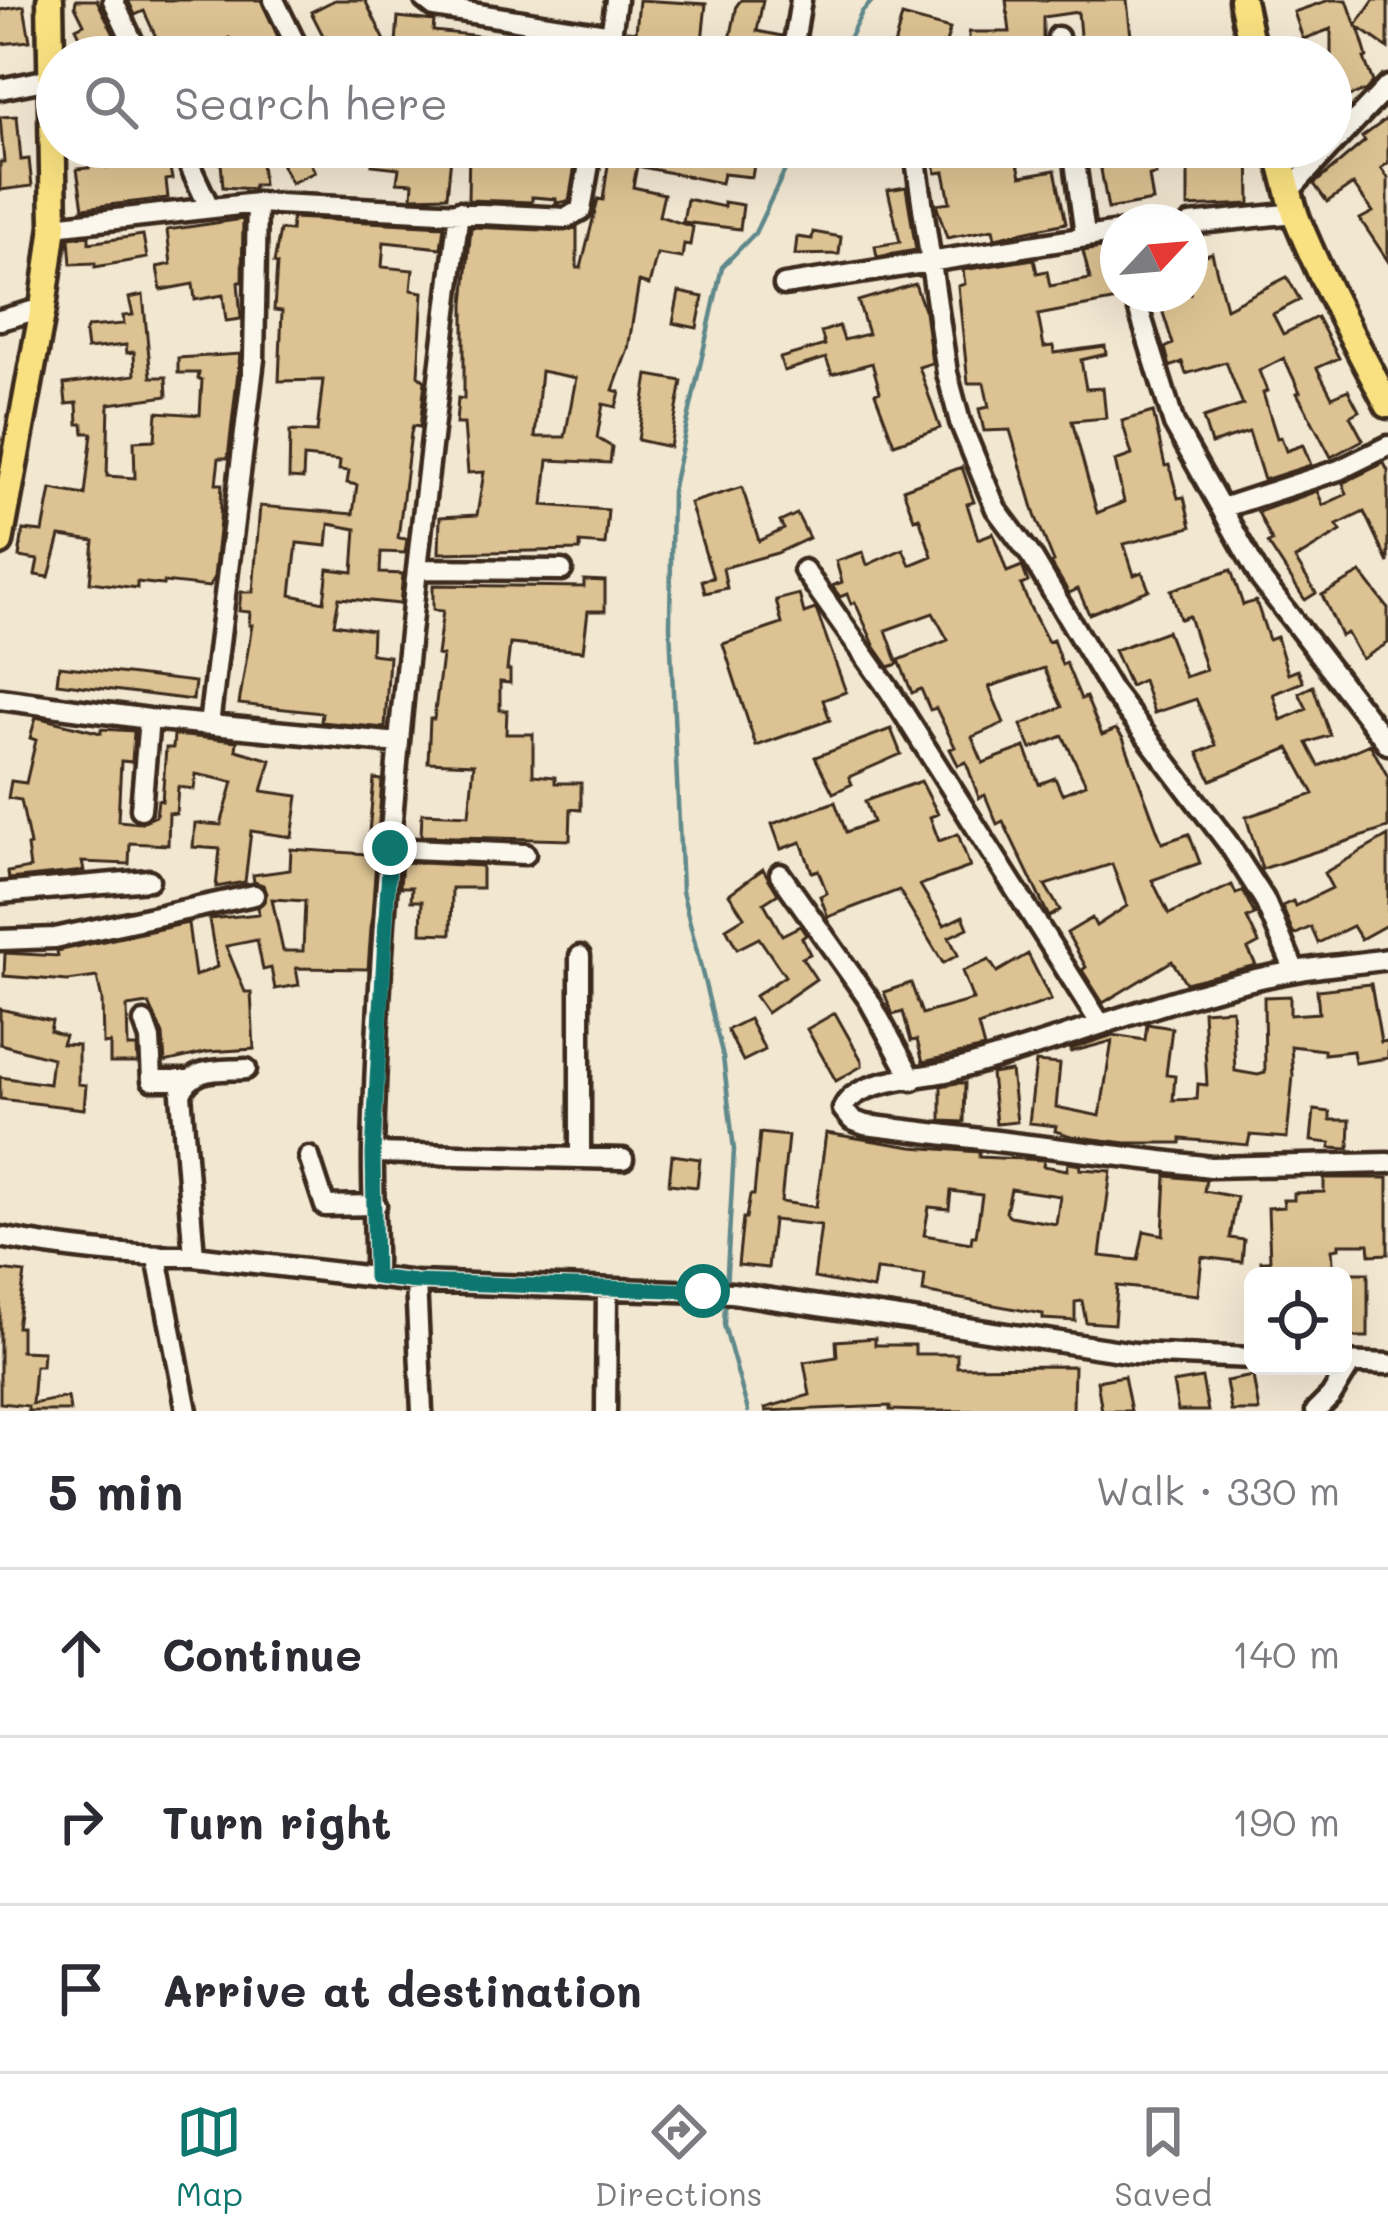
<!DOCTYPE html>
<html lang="en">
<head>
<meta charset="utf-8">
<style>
	:root { --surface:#fff; --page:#f2f2f3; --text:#2b2b33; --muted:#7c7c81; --line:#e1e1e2; --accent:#0f766e }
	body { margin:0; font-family:Mali,sans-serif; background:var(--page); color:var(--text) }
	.controls { position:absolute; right:36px; bottom:36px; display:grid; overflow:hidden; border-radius:18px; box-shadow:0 12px 48px #0002 }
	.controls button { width:108px; height:108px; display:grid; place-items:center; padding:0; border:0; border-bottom:3px solid var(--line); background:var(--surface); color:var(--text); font:60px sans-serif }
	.compass { position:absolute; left:1100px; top:204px; width:108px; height:108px; border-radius:50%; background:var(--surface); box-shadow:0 12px 48px #0002; rotate:64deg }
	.stop { position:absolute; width:36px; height:36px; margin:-27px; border:9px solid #0f766e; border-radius:50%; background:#fff }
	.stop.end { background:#0f766e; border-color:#fff; box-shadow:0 3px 12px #0008 }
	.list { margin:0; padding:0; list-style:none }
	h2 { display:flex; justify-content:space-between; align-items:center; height:156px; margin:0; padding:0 48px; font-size:51px }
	h2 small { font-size:39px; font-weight:400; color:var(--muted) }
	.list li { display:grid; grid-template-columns:78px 1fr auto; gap:36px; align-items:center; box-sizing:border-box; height:168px; padding:0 48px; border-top:3px solid var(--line) }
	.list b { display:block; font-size:45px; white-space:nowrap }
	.list em { font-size:39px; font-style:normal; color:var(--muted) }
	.icon { flex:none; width:66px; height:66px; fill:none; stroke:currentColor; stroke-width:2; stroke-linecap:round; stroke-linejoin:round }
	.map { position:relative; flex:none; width:1388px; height:1411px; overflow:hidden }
	.search { position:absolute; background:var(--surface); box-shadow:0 12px 48px #0002; left:36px; right:36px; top:36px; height:132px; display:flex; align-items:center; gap:30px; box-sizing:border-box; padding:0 42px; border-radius:66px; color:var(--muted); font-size:45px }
	.sheet { height:660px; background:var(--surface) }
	nav { display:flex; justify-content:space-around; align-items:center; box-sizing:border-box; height:168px; border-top:3px solid var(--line); background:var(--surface); font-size:33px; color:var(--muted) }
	nav a { display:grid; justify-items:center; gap:6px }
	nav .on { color:var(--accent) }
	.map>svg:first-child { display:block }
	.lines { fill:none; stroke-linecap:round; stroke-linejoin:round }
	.stream { stroke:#60898b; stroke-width:4.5 }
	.building { fill:#ddc393; stroke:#3b2a1e; stroke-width:3; fill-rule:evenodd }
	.minor-casing { stroke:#3b2a1e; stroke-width:27 }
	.major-casing { stroke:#3b2a1e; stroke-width:33 }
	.minor { stroke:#fbf7ec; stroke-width:18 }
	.major { stroke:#f9e181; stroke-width:24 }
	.route { stroke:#0f766e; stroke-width:15 }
</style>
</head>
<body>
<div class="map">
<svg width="1388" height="1411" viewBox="0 0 1388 1411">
	<rect width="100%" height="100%" fill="#f2e7d1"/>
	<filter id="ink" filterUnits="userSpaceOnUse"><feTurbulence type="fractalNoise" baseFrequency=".00833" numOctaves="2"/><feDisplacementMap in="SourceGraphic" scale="24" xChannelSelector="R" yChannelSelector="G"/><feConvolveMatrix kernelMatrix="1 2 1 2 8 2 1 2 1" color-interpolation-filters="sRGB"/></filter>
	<g filter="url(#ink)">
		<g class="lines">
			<path class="stream" d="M840 57 862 12 873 0
				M726 1289 734 1150 723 1057 682 891 670 626 672 491 722 267 755 233 796 147
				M725 1300 724 1325 748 1411"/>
		</g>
		<path class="building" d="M76 0H97L125 57H90L76 28 84 24 75 6Z
			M128 0H261L287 57H238L229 38 194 57H165L144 11 135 15Z
			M335 0H365L393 57H334L311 12Z
			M639 0 706 4 702 41 729 45 737 5 741 0H763L757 31 782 36 781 47 788 57 624 55 627 31 636 32Z
			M1006 0H1127L1132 46 1140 44 1142 57H1090L1088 46 1081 47 1078 12 1043 17V55L969 54V32H1010Z
			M1329 0H1347L1356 26 1374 0H1388V48L1358 27 1367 57 1364 58 1373 82 1365 91 1331 102V29L1303 39 1294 12Z
			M24 6 30 41 0 44V10Z
			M902 16 950 29 942 57H891Z
			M398 17 434 21 433 31 519 40V45L551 48V39L567 42 565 57H395Z
			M17 116 21 160 29 159 32 186 0 190V162H4L0 117Z
			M1388 118V163L1381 168 1388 178V261L1360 219 1373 212 1353 184 1327 202 1314 184 1365 141 1362 137Z
			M87 147H101L106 167 141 161 136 147H168L161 152H167L172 179 166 180 168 198 83 208 77 169 89 168Z
			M302 147 315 172 291 183 273 148Z
			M374 147H452L447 196 412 197 413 183 397 182 399 168 372 165Z
			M469 147H578L569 201 556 203V199L532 197V202L468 200Z
			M624 147H757L752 177 723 174 721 183 637 166 633 187 664 194 659 216 693 227 690 245 684 244 682 258 657 254 649 285 639 282 628 349 613 390 620 392 616 407 603 404 597 438 612 447 610 463 548 460 543 505 608 510 605 545 580 543V550L439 553 440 517 477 515 484 472 468 473 464 424H456L458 398 464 399V304L471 227 565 231 577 228V268H581L598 199 603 200 610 151 623 152ZM541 371 576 378 565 437H535Z
			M938 147H1014L1021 176 1055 170 1066 223 995 238 993 229 947 238 936 204 950 202 944 172 936 173 934 162 940 161Z
			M1097 147H1249L1250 204 1188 207V163L1155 164 1156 175 1149 176 1153 201 1108 209Z
			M238 148 260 149 263 185H254V189L223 187 220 149Z
			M906 187 916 250 877 257 875 246 900 242 888 190Z
			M687 199 724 207V202L743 205 740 229 683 222Z
			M292 218 444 226 441 248 384 242 382 267 413 270 411 290 423 292 418 375 425 381 420 427 413 426 411 433 398 538 407 539 405 553 381 552 380 573 403 574 400 604 339 598 334 624 372 630 371 654 389 656 385 728 321 722 322 713 239 704 252 625H249L250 612 239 611 241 592H253L260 506 353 514 357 485 347 483 349 471 339 470 340 461 304 457 303 479 289 478 290 431 317 432 323 380 279 381 282 311 274 310 277 264 274 263 280 230 291 231ZM329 524 356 529 353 572 328 569 324 602 291 595 297 543 327 546Z
			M243 219 242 282H238L241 319 226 321 223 295 195 300 193 284 161 290 157 267 171 264 167 230Z
			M813 232 841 237 839 254 795 255 797 237 812 239Z
			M143 235 147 258 95 267V263L71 264 69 238 89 236V243Z
			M1107 247 1117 300 1038 315 1044 347 1053 346 1054 353 1105 346 1106 354 1081 360 1086 389 1103 388 1106 418 1072 421 1097 513 1124 502 1115 461 1132 455 1122 421 1153 412 1165 466 1169 465 1178 498 1184 497 1191 527 1124 544 1134 575 1142 572 1149 590 1089 614 1078 589 1069 593 1051 563 1054 562 1035 515 1010 430 984 431 979 409 989 407 984 383H968L958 286 965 284 963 270 1034 259 1037 273 1047 271 1050 286 1090 279 1083 251Z
			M1212 253 1226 308 1287 277 1300 300 1273 314 1283 334 1317 317 1339 358 1317 368 1332 397 1348 390 1359 411 1350 416 1363 440 1331 457 1297 393 1300 392 1284 358 1259 371 1267 391 1263 393 1277 438 1281 437 1286 451 1303 445 1311 465 1264 480 1249 432 1211 444 1203 418 1243 405 1226 362 1186 374 1182 362 1170 367 1165 348 1173 344 1157 294H1190V260Z
			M915 284 925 312 932 363 919 367 940 428 894 444 875 393 880 391 872 363 832 374 826 358 784 371 780 358 825 345 821 332 839 326 844 340 868 334 858 301Z
			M679 292 703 297 697 328 673 323Z
			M143 295 151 377H166L167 396 109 404 107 476 135 478 134 441 155 440 157 412 200 415 202 380 198 379 199 373H178V358L240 354 228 458H219L216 484H222L220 521 214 577 209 587 164 582 163 585 137 582V588L90 582 94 541 60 536 49 577 35 575 38 560 19 557 23 530 43 532 51 489 85 495 92 433H84L83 424H78L77 403 66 404 64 384 135 375 134 352 127 353 126 345 87 349 85 333 88 327 124 324 123 316 133 315 129 298Z
			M648 375 682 381 670 447 638 440Z
			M1384 463 1388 471V563L1364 512 1337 525 1341 531 1295 559 1316 593 1305 600 1268 543 1272 541 1258 512 1317 491 1323 505 1347 494 1343 483Z
			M962 467 974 502 967 504 978 539 993 533 1007 572 1022 566 1028 582 1021 585 1030 607 1048 642 1053 640 1062 665 1066 663 1081 699 1086 697 1102 735 1116 729 1123 738 1162 843 1189 834 1200 863 1152 880 1169 914 1232 885 1236 894 1243 891 1255 915 1247 918 1259 943 1248 949 1256 965 1186 983 1172 961 1103 1003 1082 970 1086 967 1067 933 1092 918 1096 926 1127 906 1112 864 1045 885 1060 910 1049 917 1003 821 997 824 985 795 979 798 966 762 958 765 950 749 955 747 936 708 930 710 921 689 912 693 899 660 948 640 933 613 886 630 898 664 889 667 875 647 855 602 851 604 847 594 840 597 832 586 842 582 836 561 863 552 867 565 903 549 910 565 932 556 919 517 914 519 903 489ZM1044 668 1062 707 1021 725 1031 749 1063 736 1086 784 1062 794 1055 778 1039 784 1025 747 983 763 972 737 1004 723 989 687Z
			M742 487 759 541 784 529 780 522 797 514 809 538 777 553 723 568 727 588 705 593 702 580 713 578 690 503Z
			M1231 570 1243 605 1256 601 1269 640 1277 637 1288 674 1298 670 1303 682 1273 694 1281 720 1307 709 1299 693 1313 686 1330 735 1307 743 1319 766 1370 744 1388 777V828L1262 869 1246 817 1314 794 1289 748 1211 780 1198 753 1216 745 1196 699 1154 713 1143 680 1130 686 1114 650 1167 631 1185 677 1206 670 1189 616 1180 619 1171 590Z
			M1361 573 1388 608V643L1362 659 1347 633 1341 636 1322 595Z
			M584 580 605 581V611H588L583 651 510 644 507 670H510V683L500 682V710H507L506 734H533V775L555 777V783H581V810L571 809 570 840 421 836 422 813 469 815 474 764 428 762 430 719H434L442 656 437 655 443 611 433 610V585L584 587Z
			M799 594 804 613 815 609 817 612 846 692 823 700 830 720 756 746 723 644 782 624 776 600Z
			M59 666 195 682 193 700 57 683Z
			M36 717 101 733V729L134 731 132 762 121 761 118 821 140 823 156 816 158 800 162 801 166 748H173L174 735 237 741 236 750 271 760 262 791 298 796 292 837 251 831 245 882 216 887 220 849 193 847 195 823 221 825 233 782 196 774 194 789 178 787 176 814 169 813 168 845 130 843 129 864 82 862 84 871 9 879 8 872 30 868 27 846 30 845 21 800 8 798 11 781 26 783 36 740 30 738Z
			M891 729 901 754 849 777 852 784 833 793 815 757Z
			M374 779 382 780 368 969 296 968 299 985 275 989 271 968 263 970 257 940 226 946 245 992H251L254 1049 208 1052 165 1062 163 1035 149 1004 127 1007 128 1047H137L138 1063H110V1043L103 1044 102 1000 97 977 68 981 4 976 5 953 58 956 57 951 188 923 195 976 217 967 209 919 259 914 258 908 267 893 263 885 254 882 253 875 290 870 291 849 367 854ZM272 899 305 901 303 951H283Z
			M921 781 938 814 930 817 939 841 958 834 970 867 920 885 944 925 963 916 968 928 949 937 958 955 943 963 899 890 828 917 820 896 827 893 818 870 812 872 801 842 781 849 772 824 835 802 846 832 873 822 865 801Z
			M1388 836V924L1361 939 1353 926 1318 943 1311 927 1294 935 1282 906 1293 901 1295 906 1332 888 1324 873Z
			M402 862 482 866V888H452L451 934 421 933 422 901H411L412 887H400Z
			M763 869 778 894 764 903 782 935 800 926 806 935 802 938 810 954 802 958 816 979 767 1013 755 996 785 976 759 938 737 949 726 928 744 917 729 894Z
			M1028 954 1051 1000 978 1026 984 1048 923 1062 917 1040 911 1041 903 1012 893 1015 884 992 911 983 922 1014 973 1000 962 971 989 960 997 972Z
			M1371 984 1381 1042 1388 1041V1058L1355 1063 1353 1051 1324 1054V1050L1291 1046 1293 1076 1287 1138 1250 1135 1248 1145 1181 1139V1143H1126L1071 1136 1055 1131 1056 1126 1029 1123 1036 1062 1060 1064 1056 1107 1100 1116 1112 1041 1071 1052 1070 1049 1113 1035 1145 1040 1147 1024 1172 1028 1166 1075 1175 1076 1173 1100 1197 1099 1198 1084 1207 1085 1203 1011 1232 1009 1235 1071 1258 1075 1265 1073 1264 997 1290 996V1015L1319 1013 1317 990Z
			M0 1009 52 1021 50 1031 65 1036 62 1044 78 1045V1084L86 1085 84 1109 0 1099V1077L49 1084 52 1058 0 1044Z
			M835 1013 862 1061V1066L836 1081 807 1029Z
			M749 1019 765 1050 743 1061 727 1030Z
			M1011 1071 1017 1122 996 1124 991 1074Z
			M957 1083H965L964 1122 941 1121V1086Z
			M1314 1110 1330 1112V1120H1350L1349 1149 1330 1148 1331 1143 1311 1141Z
			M760 1133 788 1136 781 1202 816 1207 826 1133 912 1147 979 1152V1157L1044 1160 1043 1166 1067 1170 1068 1163 1081 1165 1080 1169 1111 1171 1100 1256 1138 1260 1144 1231 1163 1235 1166 1176 1206 1180 1204 1191 1237 1197 1230 1238 1244 1240 1242 1262 1202 1257 1198 1295 1117 1286 1114 1324 1086 1322 1082 1301 1075 1302V1321L1043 1319V1314L923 1292 925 1275 876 1270 873 1289 814 1278 821 1225 773 1220 768 1268 738 1265 743 1218H746L750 1195H754ZM1011 1189 1060 1196 1056 1224 1010 1216 1006 1212ZM951 1191 982 1195 976 1236H972L971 1243 924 1235 929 1207 949 1209Z
			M672 1155 700 1159 697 1187 669 1184Z
			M1324 1178H1388V1254L1370 1255 1369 1244H1339V1248L1332 1249 1334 1276H1261V1261H1270L1268 1208 1284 1207 1283 1200H1294V1193L1324 1192Z
			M0 1270 25 1273 17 1327H21V1351L43 1352 42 1366H35L32 1404 68 1397 70 1411H28V1406L0 1403Z
			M1349 1273H1368V1337H1348Z
			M875 1338V1345H915V1354H957V1367L1074 1366 1073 1411H924L890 1410V1406L766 1411 765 1408 810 1395 804 1362 837 1357 836 1341Z
			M1124 1376 1131 1411H1102L1097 1381Z
			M1253 1376 1259 1411H1231L1226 1381Z
			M1202 1378 1208 1411H1178L1173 1383Z"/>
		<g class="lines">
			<g class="minor-casing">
				<path id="minor" d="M113 0 140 57
					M274 0 302 57
					M425 0 434 7 612 35
					M1058 37 1060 57
					M794 43 801 0
					M608 57 616 0
					M0 89 54 78
					M1331 146 1388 86
					M181 147 209 207
					M1073 147 1085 235
					M915 153 947 373 960 422 996 509 1032 557 1112 691 1228 843 1264 899 1295 971
					M1291 189 1330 147
					M1190 224 1295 213
					M54 226 257 203 566 218 581 210 592 147
					M784 285 1118 232
					M1134 294 1174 424 1261 579 1388 744
					M0 320 43 308
					M1222 508 1339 470 1388 446
					M417 569 562 570
					M804 570 889 690 1100 1023
					M0 699 149 719 399 743
					M209 725 254 359 257 203
					M141 809 149 719
					M390 848 525 854
					M780 874 869 1000 913 1080
					M0 893 149 880
					M0 940 55 938 254 895
					M580 956V1158
					M1388 959C1358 964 1327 965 1296 971 1178 991 1066 1041 950 1071 920 1078 854 1080 843 1109L852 1120 865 1125 1211 1167 1388 1163
					M144 1022 150 1039 152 1080H187
					M373 1153 623 1159
					M309 1157 325 1206 376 1205
					M0 1237C63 1249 129 1257 194 1256L416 1282 732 1293 1134 1353 1253 1358
					M194 1256 181 1094C193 1066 218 1071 246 1069
					M157 1257 187 1411
					M375 1277C376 1234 372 1191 373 1149 381 835 422 523 459 211
					M416 1282 422 1411
					M1343 1362 1388 1364
					M606 1411 607 1290
					M1316 1411 1331 1396 1351 1363"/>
			</g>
			<g class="major-casing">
				<path id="major" d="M1242 0 1254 57
					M1276 147C1285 170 1289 197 1297 219 1323 283 1356 344 1388 405
					M0 542 43 308 54 226 50 0"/>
			</g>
			<use href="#minor" class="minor"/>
			<use href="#major" class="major"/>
		</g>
	</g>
	<g class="lines" filter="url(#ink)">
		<path class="route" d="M390 848 373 1153 375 1277 416 1282 703 1291"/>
	</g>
</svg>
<div class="controls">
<button><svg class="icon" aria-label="locate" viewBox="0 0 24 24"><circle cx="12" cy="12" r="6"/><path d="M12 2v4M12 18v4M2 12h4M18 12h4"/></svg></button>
</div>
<svg class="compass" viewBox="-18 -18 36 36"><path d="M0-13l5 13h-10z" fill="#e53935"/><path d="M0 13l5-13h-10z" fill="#7c7c81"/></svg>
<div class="stop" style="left:703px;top:1291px"></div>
<div class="stop end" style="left:390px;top:848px"></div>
<div class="search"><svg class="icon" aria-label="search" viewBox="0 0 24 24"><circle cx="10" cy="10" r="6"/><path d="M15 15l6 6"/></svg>Search here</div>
</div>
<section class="sheet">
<h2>5 min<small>Walk · 330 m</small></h2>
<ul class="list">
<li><svg class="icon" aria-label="ahead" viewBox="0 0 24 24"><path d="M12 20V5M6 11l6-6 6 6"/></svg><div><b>Continue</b></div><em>140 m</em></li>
<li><svg class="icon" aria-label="right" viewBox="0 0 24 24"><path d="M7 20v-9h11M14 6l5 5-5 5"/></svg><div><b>Turn right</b></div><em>190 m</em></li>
<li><svg class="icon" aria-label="arrive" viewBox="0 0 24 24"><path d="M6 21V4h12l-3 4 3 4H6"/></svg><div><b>Arrive at destination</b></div></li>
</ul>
</section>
<nav>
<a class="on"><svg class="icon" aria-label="map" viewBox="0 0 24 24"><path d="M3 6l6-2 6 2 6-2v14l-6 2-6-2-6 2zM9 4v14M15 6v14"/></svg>Map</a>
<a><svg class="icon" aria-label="directions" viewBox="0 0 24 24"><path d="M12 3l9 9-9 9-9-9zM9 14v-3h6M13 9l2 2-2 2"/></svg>Directions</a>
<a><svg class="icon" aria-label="saved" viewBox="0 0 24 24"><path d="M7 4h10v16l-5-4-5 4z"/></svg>Saved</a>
</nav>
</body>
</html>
